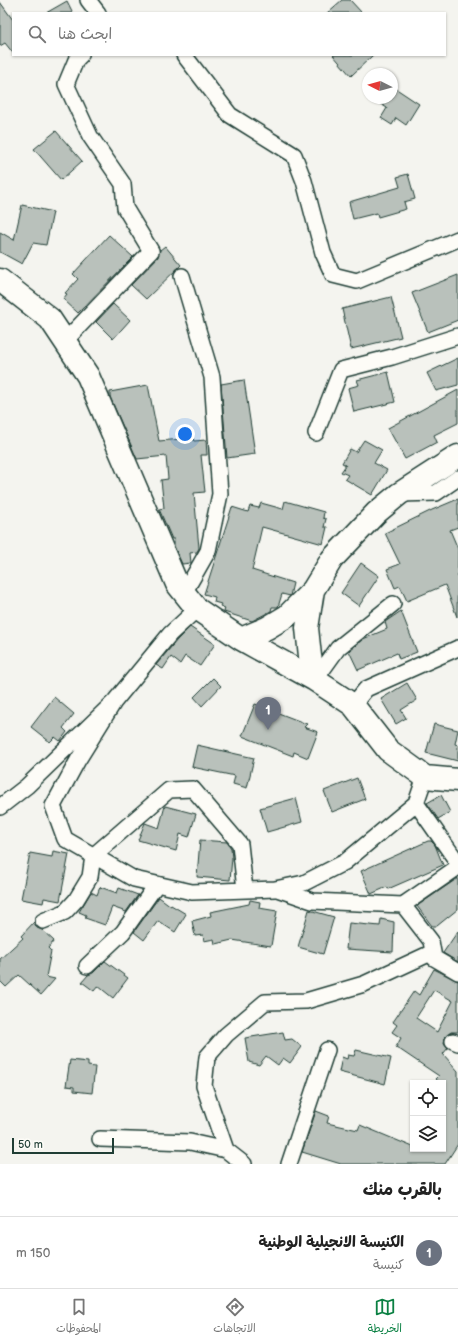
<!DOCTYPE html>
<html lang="ar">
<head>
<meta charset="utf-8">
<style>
	:root { --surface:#fff; --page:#f2f2f2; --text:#222; --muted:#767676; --line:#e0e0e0; --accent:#0b8043 }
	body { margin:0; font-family:"Balsamiq Sans","Playpen Sans Arabic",sans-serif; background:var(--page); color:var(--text); direction:rtl }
	.controls { position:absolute; right:12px; bottom:12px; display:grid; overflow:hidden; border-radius:0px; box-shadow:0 1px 3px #0004 }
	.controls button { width:36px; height:36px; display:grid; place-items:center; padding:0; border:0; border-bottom:1px solid var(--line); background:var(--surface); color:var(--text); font:20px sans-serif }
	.compass { position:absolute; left:362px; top:68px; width:36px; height:36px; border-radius:50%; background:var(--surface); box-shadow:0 1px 3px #0004; rotate:276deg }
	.scale { position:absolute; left:12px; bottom:10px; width:102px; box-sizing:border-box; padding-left:4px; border:2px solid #1f3d34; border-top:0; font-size:11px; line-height:14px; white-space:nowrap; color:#1f3d34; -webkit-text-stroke:3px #fdfcf7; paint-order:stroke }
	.you { position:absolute; left:185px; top:434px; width:14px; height:14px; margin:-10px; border:3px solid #fff; border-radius:50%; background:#1a73e8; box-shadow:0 0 0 6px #1a73e833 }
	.badge { display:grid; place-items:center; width:26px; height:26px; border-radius:50%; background:var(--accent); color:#fff; font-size:13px; font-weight:700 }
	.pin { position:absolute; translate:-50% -33px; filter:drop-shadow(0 1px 2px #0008) }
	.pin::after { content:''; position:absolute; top:21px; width:14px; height:12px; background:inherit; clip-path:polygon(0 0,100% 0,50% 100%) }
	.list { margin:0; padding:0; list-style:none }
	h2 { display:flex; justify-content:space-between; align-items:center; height:52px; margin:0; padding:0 16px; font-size:17px }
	h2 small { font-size:13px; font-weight:400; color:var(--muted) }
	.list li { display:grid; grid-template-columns:26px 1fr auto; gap:12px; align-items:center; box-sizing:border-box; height:72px; padding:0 16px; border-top:1px solid var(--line) }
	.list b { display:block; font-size:15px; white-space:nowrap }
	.list p { margin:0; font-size:13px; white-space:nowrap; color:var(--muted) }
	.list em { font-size:13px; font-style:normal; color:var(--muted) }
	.icon { flex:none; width:22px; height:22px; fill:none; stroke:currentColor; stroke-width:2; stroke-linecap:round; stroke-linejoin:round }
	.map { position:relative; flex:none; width:458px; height:1164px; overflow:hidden; direction:ltr }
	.search { position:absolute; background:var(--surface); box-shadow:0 1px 3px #0004; left:12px; right:12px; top:12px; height:44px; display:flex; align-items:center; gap:10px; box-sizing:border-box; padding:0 14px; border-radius:0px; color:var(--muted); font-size:15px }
	.sheet { height:124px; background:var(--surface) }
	nav { display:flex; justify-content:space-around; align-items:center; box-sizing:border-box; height:56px; border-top:1px solid var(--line); background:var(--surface); font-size:11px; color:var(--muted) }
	nav a { display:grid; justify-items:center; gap:2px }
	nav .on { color:var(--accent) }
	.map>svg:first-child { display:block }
	.building { fill:#b9c1bb; stroke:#1f3d34; fill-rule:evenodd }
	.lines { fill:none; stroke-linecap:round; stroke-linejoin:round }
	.street-casing { stroke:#1f3d34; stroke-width:18 }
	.secondary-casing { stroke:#1f3d34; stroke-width:25 }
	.street { stroke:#fdfcf7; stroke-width:15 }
	.secondary { stroke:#fdfcf7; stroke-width:22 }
</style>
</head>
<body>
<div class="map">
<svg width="458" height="1164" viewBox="0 0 458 1164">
	<rect width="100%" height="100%" fill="#f4f4ef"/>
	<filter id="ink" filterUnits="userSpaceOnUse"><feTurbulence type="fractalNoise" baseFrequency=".025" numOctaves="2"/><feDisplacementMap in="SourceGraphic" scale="8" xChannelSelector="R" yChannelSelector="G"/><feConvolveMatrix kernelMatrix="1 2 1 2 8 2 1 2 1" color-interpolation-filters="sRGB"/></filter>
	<g filter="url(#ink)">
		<path class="building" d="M342 0H350L362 13H327Z
			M67 1 73 13H46Z
			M0 2 13 20V53L5 43 0 46Z
			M333 55H373L351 76Z
			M392 86 419 104 406 125 396 118 392 125 381 118 387 108 371 98H392Z
			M56 131 82 161 61 180 34 149Z
			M408 174 415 199 404 202 406 209 378 217 377 213 353 219 349 202 400 187 397 177Z
			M22 205 53 212 46 245 33 243 22 264 0 252V232L14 240Z
			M109 235 133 257 78 313 63 299 67 294 65 293 78 279 73 274Z
			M165 246 181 265 146 299 131 285 158 257 160 250Z
			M458 275V320L428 332 412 293Z
			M391 297 401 337 351 349 342 309Z
			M113 304 130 320 113 339 96 322Z
			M458 358V385L436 391 427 373Z
			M388 372 395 402 354 412 348 388 359 385 357 380Z
			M244 380 255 454 227 458 221 384Z
			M148 385 159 441 193 438 194 441 206 440 207 455H201L205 492 194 493 199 548 197 552 190 553 191 563 182 564 174 546V539H172L159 509 164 508 161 480 168 479 166 456 137 459 110 397V392Z
			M458 390V423L434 435 437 442 405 459 388 428Z
			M364 440 382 450 374 463 387 470 372 495 345 479 348 475 341 472 346 465 342 463 350 449 356 452Z
			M458 499V527L450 530 458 549 457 617 445 585 407 601 400 586 395 588 387 569 400 564 385 533 432 510Z
			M285 501 324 512 323 518 326 519 324 527H327L323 544 262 527 252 570 293 583 290 596 282 594 278 607H272L271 611 252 621 224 612 225 608 220 606 221 604 214 602 215 597 204 594 232 507 248 512 250 506 259 508 261 503 283 509Z
			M361 563 379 576 359 606 341 593Z
			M401 611 417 652 399 659 397 653 358 670 349 651 363 639 387 629 385 622Z
			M190 627 215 644 200 666 185 656 180 664 171 657 163 669 156 665 177 640Z
			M213 678 221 686 202 706 194 697Z
			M407 683 417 700 401 710 406 718 396 724 381 699Z
			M54 697 74 714 63 728 67 732 60 741 55 737 50 742 31 727Z
			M255 704 307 724 304 727 318 732 308 758 294 752 293 756 242 736Z
			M434 724 458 730 455 744 458 745V761L426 753Z
			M197 745 254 758 247 788 233 784 235 776 192 767Z
			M357 778 365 799 332 812 324 791Z
			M441 795 450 812 438 819 427 803Z
			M296 798 302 822 267 832 260 808Z
			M165 806 196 814 189 837 180 834 176 851 138 840 145 823 159 828Z
			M200 840 227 842 231 848 232 858 230 880 197 877Z
			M428 841H431L435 845 443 865 388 889 387 887 371 894 361 871Z
			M53 851 69 854 60 901 44 898 43 903 21 899 30 853 52 857Z
			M458 878V909L437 926H432L417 906Z
			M100 887 117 893 119 888 138 895 126 912 112 907 105 925 85 918 86 915 79 912 91 892 97 895Z
			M159 897 171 906V905L186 914 175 932 158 921 144 940 134 932Z
			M250 900 260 902 259 908 277 911 271 946 232 940 215 944 214 939 204 941 203 935 195 936 192 921 211 916 210 912 249 904Z
			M309 910 334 917 323 954 298 947Z
			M381 919 394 922 393 952 346 949 349 923 380 926Z
			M34 922 37 928 42 930 54 941 48 948 51 951 46 977 55 979 41 995 19 975 6 987 0 981V959L23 938 21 936Z
			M458 931V962L443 953Z
			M105 961 128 978 113 998 98 986 94 991 82 982 88 975 93 973Z
			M434 969 458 981V1032H451L445 1037 444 1043 448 1048 443 1054 458 1071V1144L445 1164H341L302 1152 316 1111 329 1116 327 1123 358 1130 360 1125 413 1147V1149H443V1083H440L436 1079 439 1076 396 1047 401 1038 392 1032 397 1025 393 1022 414 991 419 995ZM434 990 453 1001 437 1032 416 1018Z
			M283 1032 285 1040 292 1039 302 1047 290 1063 283 1058 278 1065 266 1056 259 1065 249 1062 245 1038Z
			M356 1050 391 1058 385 1084 339 1072 342 1057 347 1059 348 1055 354 1056Z
			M70 1060 88 1062V1066L95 1067 92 1093 74 1091V1087L66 1086Z"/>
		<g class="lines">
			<g class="street-casing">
				<path id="street" d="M88 0 98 13
					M184 55 230 115 294 155 304 181 323 253 333 275 357 281 458 239
					M182 276 212 377 220 494 208 551 184 593
					M64 342 151 251 125 208 123 184 90 136 66 84 76 60 81 55
					M316 433 341 370 392 357 458 336
					M400 494 436 493 458 478
					M315 680 338 648 393 604
					M114 702 78 760 53 806 65 839 134 879 192 892 275 889 304 883 345 862 416 803 425 777
					M353 705 366 689 458 648
					M416 803 458 863
					M0 807 27 786 114 702 170 634 197 609
					M277 889 312 901 403 905 431 941 434 958 458 972
					M403 905 458 867
					M43 921 65 912 76 900 90 877 93 856 169 790 193 789 240 844 245 890
					M87 966 123 932 157 884
					M453 1041 458 1043
					M100 1139 190 1142 226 1150 244 1164
					M226 1150 204 1086 207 1057 226 1035 265 1002 306 1001 364 984 433 952
					M289 1164 327 1050"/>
			</g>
			<g class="secondary-casing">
				<path id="secondary" d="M0 280 50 319 88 376 177 584 197 609 241 639 315 680 353 705 388 750 425 777 458 780
					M241 639 267 628 287 616 313 590
					M315 680 310 656 307 628 313 590 332 559 376 513 399 494 458 456"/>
			</g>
			<use href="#street" class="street"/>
			<use href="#secondary" class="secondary"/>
		</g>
	</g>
</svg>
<div class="controls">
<button><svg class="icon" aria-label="locate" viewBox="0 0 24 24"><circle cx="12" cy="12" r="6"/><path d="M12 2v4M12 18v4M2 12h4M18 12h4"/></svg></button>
<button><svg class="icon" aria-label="layers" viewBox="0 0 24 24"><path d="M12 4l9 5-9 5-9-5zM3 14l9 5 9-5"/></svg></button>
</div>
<svg class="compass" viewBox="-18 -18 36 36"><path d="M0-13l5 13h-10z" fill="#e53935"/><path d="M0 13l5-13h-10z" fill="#767676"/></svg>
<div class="scale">50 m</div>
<div class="you"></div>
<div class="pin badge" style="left:268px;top:730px;background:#6b7280">1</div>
<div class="search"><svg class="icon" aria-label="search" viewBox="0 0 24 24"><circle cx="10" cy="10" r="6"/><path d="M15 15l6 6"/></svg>ابحث هنا</div>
</div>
<section class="sheet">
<h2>بالقرب منك<small></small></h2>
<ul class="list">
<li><span class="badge" style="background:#6b7280">1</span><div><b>الكنيسة الانجيلية الوطنية</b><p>كنيسة</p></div><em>150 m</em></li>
</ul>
</section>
<nav>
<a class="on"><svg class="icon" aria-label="map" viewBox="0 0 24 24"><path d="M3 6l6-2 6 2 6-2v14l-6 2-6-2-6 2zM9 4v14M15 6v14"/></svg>الخريطة</a>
<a><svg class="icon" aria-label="directions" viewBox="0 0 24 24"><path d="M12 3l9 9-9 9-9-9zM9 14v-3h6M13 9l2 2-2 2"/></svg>الاتجاهات</a>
<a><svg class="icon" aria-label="saved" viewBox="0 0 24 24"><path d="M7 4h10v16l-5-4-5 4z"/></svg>المحفوظات</a>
</nav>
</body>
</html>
